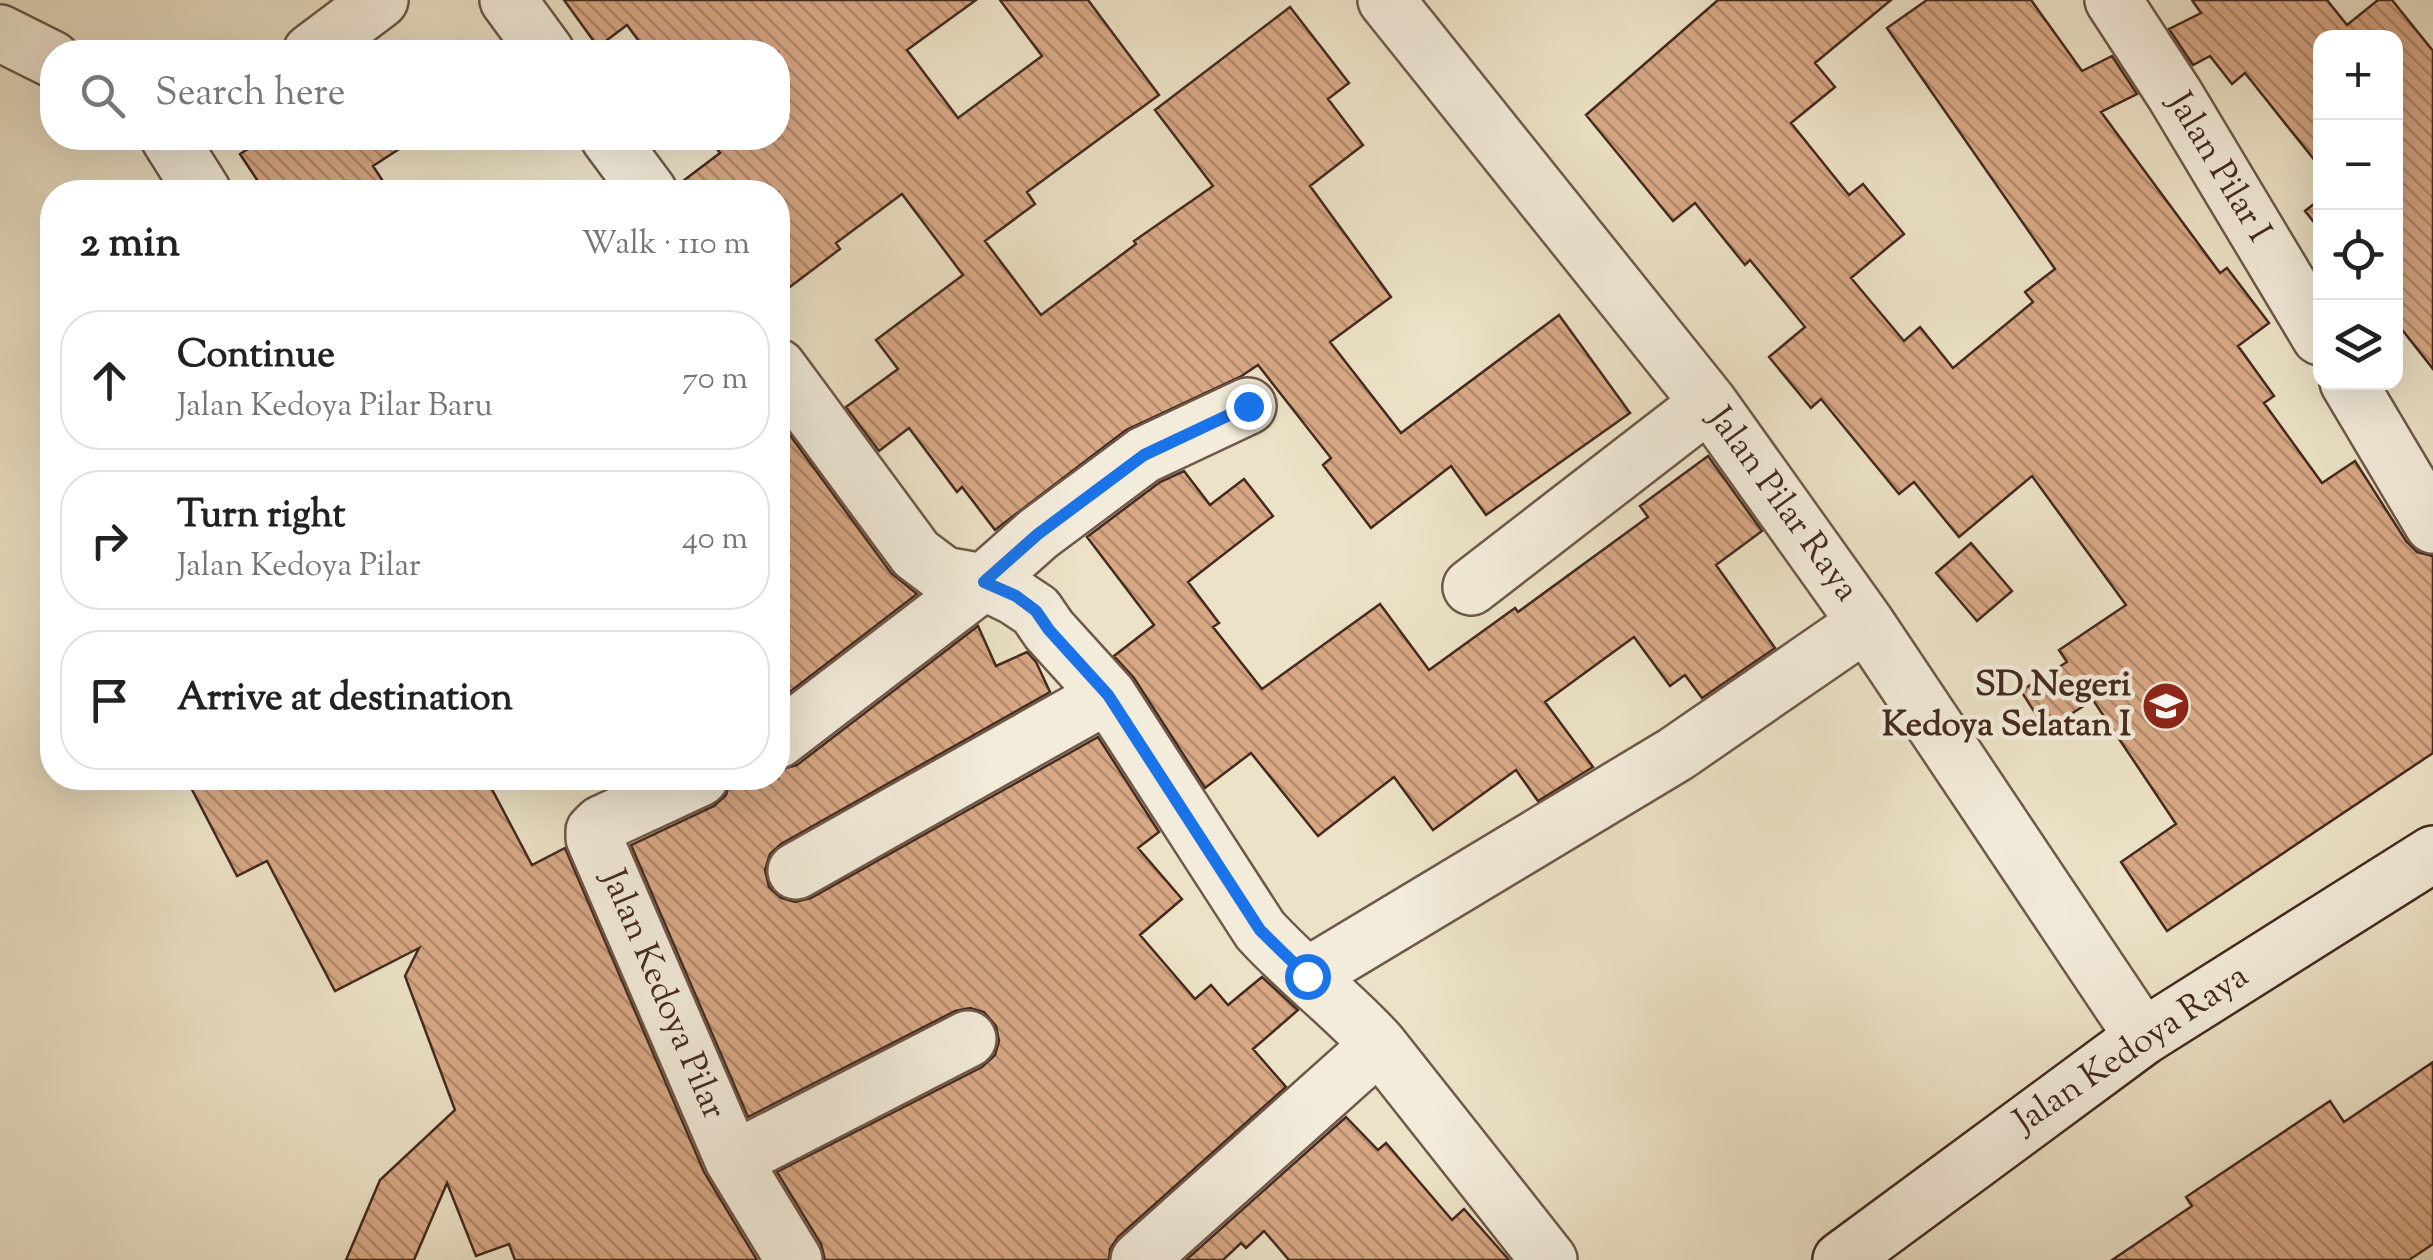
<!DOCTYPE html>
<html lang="en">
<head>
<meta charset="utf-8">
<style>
	:root { --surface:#fff; --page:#f6f6f6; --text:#222; --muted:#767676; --line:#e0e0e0 }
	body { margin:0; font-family:"Sorts Mill Goudy",serif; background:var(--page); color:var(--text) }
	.controls { position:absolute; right:30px; top:30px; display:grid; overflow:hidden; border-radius:20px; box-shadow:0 10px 40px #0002 }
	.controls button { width:90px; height:90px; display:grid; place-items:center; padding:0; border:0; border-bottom:2px solid var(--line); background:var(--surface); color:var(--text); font:50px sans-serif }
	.stop { position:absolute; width:30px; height:30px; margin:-22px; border:8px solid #1a73e8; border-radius:50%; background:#fff }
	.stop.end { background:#1a73e8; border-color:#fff; box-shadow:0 2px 10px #0008 }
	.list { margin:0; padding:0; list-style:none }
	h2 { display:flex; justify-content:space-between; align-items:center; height:130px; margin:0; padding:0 40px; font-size:42px }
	h2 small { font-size:32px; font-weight:400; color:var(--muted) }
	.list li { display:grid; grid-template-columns:65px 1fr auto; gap:30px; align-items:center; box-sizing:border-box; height:140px; margin:0 20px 20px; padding:0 20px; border:2px solid var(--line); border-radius:40px }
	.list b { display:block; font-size:38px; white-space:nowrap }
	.list p { margin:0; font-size:32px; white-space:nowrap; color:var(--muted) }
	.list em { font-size:32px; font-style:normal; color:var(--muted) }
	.icon { flex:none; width:55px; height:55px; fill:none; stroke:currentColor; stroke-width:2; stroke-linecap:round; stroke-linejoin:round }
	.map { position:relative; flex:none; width:2433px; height:1260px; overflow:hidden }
	.search { position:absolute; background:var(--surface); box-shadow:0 10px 40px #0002; left:40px; top:40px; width:750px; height:110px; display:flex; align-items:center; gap:25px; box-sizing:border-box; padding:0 35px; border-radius:40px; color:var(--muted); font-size:38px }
	.panel { position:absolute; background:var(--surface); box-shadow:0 10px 40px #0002; left:40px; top:180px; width:750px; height:610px; border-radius:40px }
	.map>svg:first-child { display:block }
	.building { fill:url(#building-back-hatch); stroke:#442a1f; stroke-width:2.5 }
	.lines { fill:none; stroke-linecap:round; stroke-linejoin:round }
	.street-casing { stroke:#6e5849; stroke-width:60 }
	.secondary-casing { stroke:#442a1f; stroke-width:60 }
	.street { stroke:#f3ecdb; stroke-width:55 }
	.secondary { stroke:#f3ecdb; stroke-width:55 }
	.route { stroke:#1a73e8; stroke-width:12 }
	.labels { text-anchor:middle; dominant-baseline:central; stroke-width:9; stroke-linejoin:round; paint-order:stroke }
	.street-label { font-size:35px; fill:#442a1f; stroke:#f3ecdb }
	.poi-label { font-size:35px; font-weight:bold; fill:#442a1f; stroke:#f3ecdb; text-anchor:end }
</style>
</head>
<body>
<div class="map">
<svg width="2433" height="1260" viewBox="0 0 2433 1260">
	<defs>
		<pattern id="building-back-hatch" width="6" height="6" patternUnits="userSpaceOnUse" patternTransform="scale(2.5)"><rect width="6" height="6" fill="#d8a885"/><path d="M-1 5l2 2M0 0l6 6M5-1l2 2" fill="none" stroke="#b1896c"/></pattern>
	</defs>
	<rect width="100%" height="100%" fill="#ece2c7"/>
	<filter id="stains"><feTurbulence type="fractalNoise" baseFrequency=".002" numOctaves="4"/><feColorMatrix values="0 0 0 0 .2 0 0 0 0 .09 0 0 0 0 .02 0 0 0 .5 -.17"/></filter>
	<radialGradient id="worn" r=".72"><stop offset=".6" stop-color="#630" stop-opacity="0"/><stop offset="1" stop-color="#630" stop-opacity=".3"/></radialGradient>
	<path class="building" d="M564 0H976L907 50 958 118 1042 56 1000 0H1088L1159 95 1027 192 1035 204 985 241 1041 315 1136 244 1134 241 1213 186 1155 110 1290 7 1349 83 1328 99 1363 145 1310 186 1391 297 1330 342 1401 433 1559 315 1630 413 1486 515 1451 466 1371 528 1323 465 1331 458 1258 365 1240 377 1126 430 995 530 962 487 957 492 909 428 879 451 846 407 898 369 876 340 963 275 902 194 836 243 840 249 778 296V192H680L679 184 720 153 709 138H778V52H647L627 25 598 47Z
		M1718 0H1891L1815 63 1835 87 1791 123 1849 195 1863 184 1904 234 1851 278 1904 341 1920 327 1953 368 2033 302 2025 292 2055 269 1887 28 1927 0H2031L2082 71 2112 56 2137 94 2101 112 2220 273 2227 268 2269 323 2238 346 2274 396 2264 403 2322 483 2355 461 2406 541 2417 552 2433 556V753L2167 931 2121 862 2176 824 2093 700 2046 730 2021 691 2067 662 2059 650 2126 605 2032 476 1959 537 1914 482 1899 494 1821 399 1811 408 1769 357 1805 327 1750 260 1745 265 1695 203 1673 221 1586 115Z
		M2192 0H2327L2347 25 2378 0H2392L2433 51V369L2396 322V38H2320V167L2245 73 2232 84 2210 56 2193 65 2169 29 2201 13Z
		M265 138H416L373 166 390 192H265L240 154Z
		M2320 199V230L2305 211Z
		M778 419 891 573 917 594 778 701Z
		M1708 456 1762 531 1716 565 1775 648 1702 698 1685 675 1670 686 1634 637 1545 702 1593 767 1538 801 1516 770 1433 830 1394 777 1318 836 1251 753 1205 788 1134 678 1114 656 1154 625 1087 537 1160 482 1184 471 1210 505 1244 479 1273 516 1188 582 1219 623 1213 627 1262 689 1380 604 1429 670 1515 608 1518 612 1648 517 1640 506Z
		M1971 543 2012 591 1977 621 1936 573Z
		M978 626 996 666 1027 652 1036 662 1050 692 781 844 770 854 765 870 769 887 781 898 795 902 811 898 1098 737 1159 832 1138 848 1182 899 1140 935 1195 999 1211 985 1228 1005 1262 977 1298 1010 1253 1049 1286 1087 1118 1237 1110 1249 1109 1260H825L821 1244 777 1172 982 1067 995 1055 999 1041 996 1026 984 1012 970 1008 955 1011 748 1117 631 845 714 806 726 795 731 778H778V770L797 765Z
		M186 778H486L532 865 565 848 704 1172 757 1260H515L509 1244 476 1256 447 1183 414 1260H346L380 1180 455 1110 405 976 419 948 335 991 267 861 237 876Z
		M2433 1062V1244L2409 1260H2112L2192 1206 2186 1197 2330 1101 2344 1122Z
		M1346 1117 1378 1150 1386 1143 1452 1220 1464 1209 1509 1260H1289L1264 1231 1246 1248 1241 1243 1223 1260H1186Z"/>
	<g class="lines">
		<g class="street-casing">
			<path id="street" d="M508 0 546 52
				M1386 0 1709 403 1866 623 2143 1037
				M2113 0 2175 95 2320 337
				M0 33 52 59
				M311 52 380 0
				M169 138 203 192
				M609 138 649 192
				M778 367 916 554 944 575 984 582 1015 597 1036 611 1049 630 1108 695 1260 930C1297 971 1342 1004 1379 1045L1549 1260
				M2348 382 2433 525
				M1471 587 1709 403
				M778 740 984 582 1038 534 1144 455 1248 406
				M700 778 601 824 594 831V838L733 1160 794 1260
				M796 871 1108 695
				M1307 976 1676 754 1866 623
				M733 1160 968 1039
				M1139 1260 1379 1045"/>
		</g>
		<g class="secondary-casing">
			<path id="secondary" d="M1841 1260 2143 1037 2433 854"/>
		</g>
		<use href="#street" class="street"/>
		<use href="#secondary" class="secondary"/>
	</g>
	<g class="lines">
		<path class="route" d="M1248 406 1144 455 1038 534 984 582 1016 596 1036 611 1049 630 1108 695 1260 930 1307 976"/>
	</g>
	<defs>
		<g id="school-disc" transform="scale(2.5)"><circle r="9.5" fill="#8f2418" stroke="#f3ecdb"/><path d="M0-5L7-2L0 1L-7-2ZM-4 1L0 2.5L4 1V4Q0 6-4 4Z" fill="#fff"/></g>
	</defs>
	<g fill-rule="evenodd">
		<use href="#school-disc" x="2166" y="706"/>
	</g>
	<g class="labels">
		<g class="street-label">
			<text transform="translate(2218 168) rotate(59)">Jalan Pilar I</text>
			<text transform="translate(1782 505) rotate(54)">Jalan Pilar Raya</text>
			<text transform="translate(662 995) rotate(67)">Jalan Kedoya Pilar</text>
			<text transform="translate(2132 1050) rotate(-34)">Jalan Kedoya Raya</text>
		</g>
		<g class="poi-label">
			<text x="2131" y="686">SD Negeri<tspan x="2131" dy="40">Kedoya Selatan I</tspan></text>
		</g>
	</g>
	<rect width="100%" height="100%" filter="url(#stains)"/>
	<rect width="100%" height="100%" fill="url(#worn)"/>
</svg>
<div class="controls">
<button>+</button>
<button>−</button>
<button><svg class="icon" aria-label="locate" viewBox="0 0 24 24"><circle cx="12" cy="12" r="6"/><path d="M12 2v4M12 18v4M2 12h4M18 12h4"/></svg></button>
<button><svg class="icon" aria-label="layers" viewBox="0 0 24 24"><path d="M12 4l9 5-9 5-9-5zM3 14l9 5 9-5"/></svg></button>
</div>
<div class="stop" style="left:1307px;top:976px"></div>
<div class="stop end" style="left:1248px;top:406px"></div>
<div class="search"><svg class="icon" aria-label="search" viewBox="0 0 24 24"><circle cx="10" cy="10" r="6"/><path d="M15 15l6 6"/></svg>Search here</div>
<section class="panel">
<h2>2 min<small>Walk · 110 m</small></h2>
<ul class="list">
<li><svg class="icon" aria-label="ahead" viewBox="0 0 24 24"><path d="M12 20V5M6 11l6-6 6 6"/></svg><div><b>Continue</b><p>Jalan Kedoya Pilar Baru</p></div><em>70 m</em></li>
<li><svg class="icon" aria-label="right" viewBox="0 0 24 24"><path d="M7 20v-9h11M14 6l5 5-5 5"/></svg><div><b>Turn right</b><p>Jalan Kedoya Pilar</p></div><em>40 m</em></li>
<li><svg class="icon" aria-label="arrive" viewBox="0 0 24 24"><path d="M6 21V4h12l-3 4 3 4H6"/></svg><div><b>Arrive at destination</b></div></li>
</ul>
</section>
</div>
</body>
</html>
